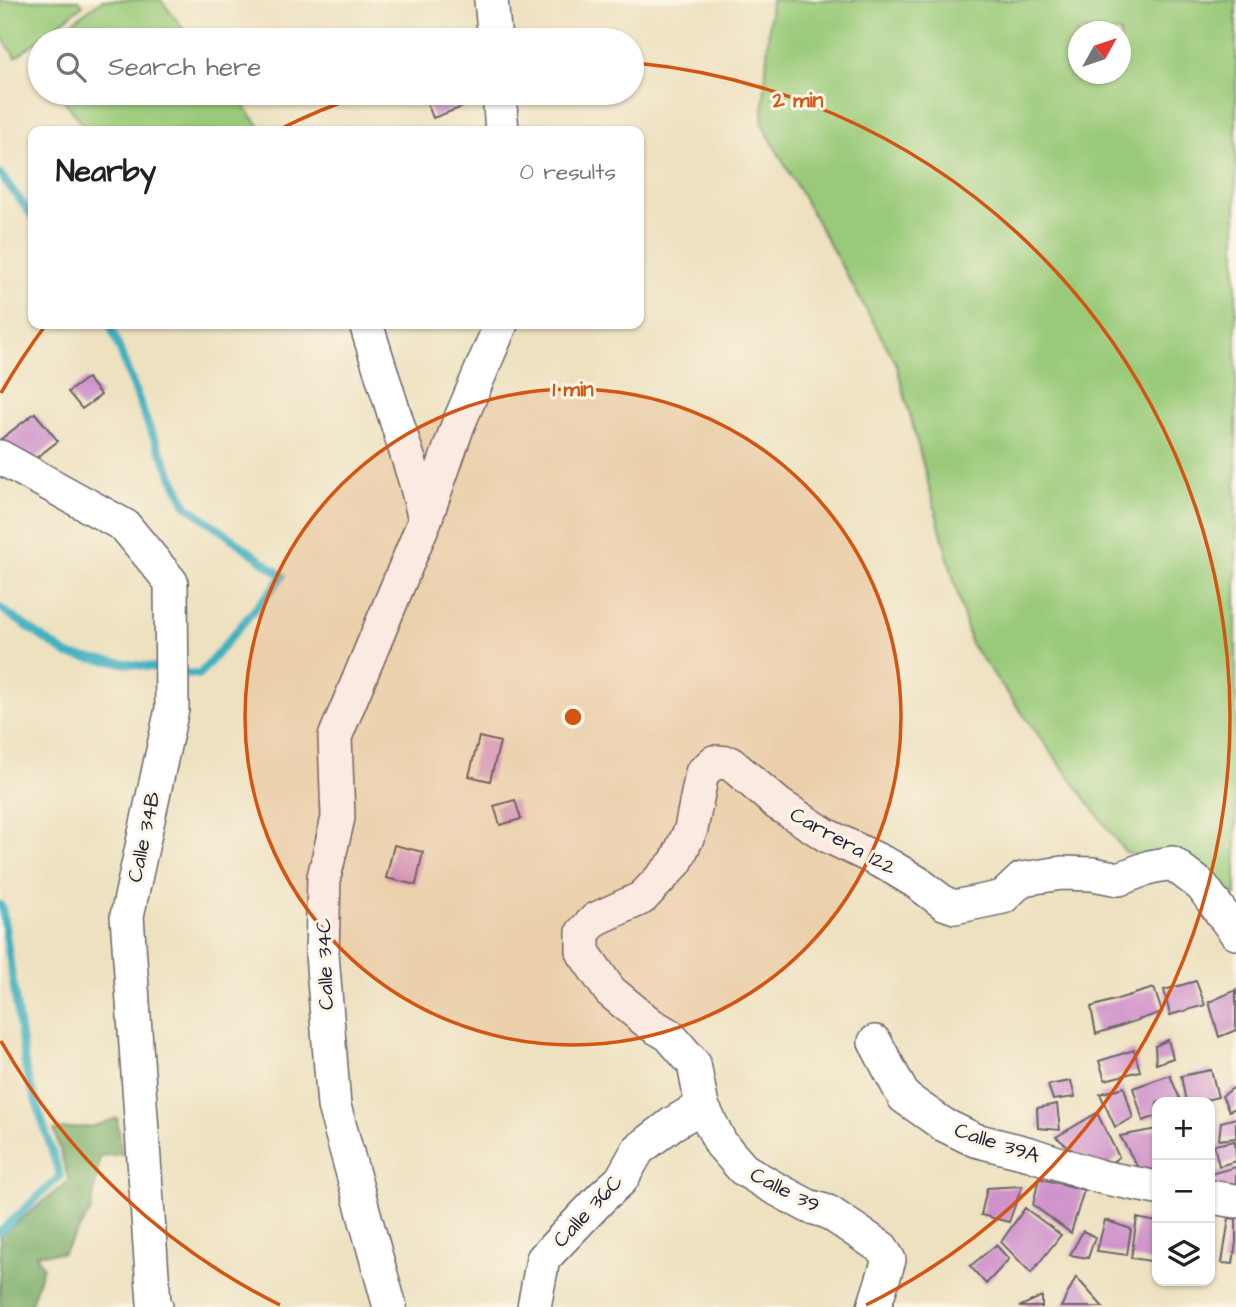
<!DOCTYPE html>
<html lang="en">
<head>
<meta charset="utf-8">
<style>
	:root { --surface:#fff; --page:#f2f2f2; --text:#222; --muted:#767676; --line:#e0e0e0 }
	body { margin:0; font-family:"Architects Daughter",sans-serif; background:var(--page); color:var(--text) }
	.controls { position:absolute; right:21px; bottom:21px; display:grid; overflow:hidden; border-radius:14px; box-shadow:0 2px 5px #0004 }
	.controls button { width:63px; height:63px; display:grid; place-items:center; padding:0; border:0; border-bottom:2px solid var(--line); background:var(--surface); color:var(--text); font:35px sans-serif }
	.compass { position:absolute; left:1068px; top:21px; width:63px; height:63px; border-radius:50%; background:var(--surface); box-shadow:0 2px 5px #0004; rotate:50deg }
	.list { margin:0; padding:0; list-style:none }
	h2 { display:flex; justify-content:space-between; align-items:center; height:91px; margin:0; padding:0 28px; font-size:30px }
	h2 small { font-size:23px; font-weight:400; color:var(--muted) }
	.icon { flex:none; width:38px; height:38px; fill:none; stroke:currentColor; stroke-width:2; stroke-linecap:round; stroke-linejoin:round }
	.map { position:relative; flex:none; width:1236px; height:1307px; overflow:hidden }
	.search { position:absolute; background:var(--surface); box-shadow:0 2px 5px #0004; left:28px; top:28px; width:616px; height:77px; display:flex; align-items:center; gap:18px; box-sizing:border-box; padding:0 24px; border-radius:38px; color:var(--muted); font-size:26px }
	.panel { position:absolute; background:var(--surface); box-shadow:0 2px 5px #0004; left:28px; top:126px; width:616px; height:203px; border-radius:14px }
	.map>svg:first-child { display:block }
	.green { fill:#9aca79; stroke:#5e765a; stroke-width:2; fill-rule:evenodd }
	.forest { fill:#7bae69; stroke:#4e6852; stroke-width:2 }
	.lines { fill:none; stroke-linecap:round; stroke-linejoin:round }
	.stream { stroke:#42b0c0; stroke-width:8 }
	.building { fill:#cf91ca }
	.minor-casing { stroke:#69656a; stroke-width:36 }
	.minor { stroke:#fff; stroke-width:33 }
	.ring { fill:none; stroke:#d45411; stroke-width:3.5 }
	.labels { text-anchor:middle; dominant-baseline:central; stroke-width:6; stroke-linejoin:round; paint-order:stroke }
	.street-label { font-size:21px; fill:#22223b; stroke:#fcf5e5 }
	.centre { fill:#d45411; stroke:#fcf5e5; stroke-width:3.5 }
	.ring-label { font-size:21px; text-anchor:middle; font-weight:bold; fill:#d45411; stroke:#fcf5e5; stroke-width:6; stroke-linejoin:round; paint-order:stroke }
</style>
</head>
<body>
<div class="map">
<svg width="1236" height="1307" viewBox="0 0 1236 1307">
	<rect width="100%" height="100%" fill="#fcf5e5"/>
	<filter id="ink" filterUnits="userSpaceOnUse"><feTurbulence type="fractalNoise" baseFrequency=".0143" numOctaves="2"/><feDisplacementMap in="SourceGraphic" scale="14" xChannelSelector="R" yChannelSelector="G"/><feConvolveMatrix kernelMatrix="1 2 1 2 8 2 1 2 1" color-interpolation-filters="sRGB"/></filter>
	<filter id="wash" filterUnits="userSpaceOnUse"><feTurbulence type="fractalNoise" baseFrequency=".00686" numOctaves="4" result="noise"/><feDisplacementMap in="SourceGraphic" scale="28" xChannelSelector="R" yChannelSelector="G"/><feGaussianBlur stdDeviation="1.57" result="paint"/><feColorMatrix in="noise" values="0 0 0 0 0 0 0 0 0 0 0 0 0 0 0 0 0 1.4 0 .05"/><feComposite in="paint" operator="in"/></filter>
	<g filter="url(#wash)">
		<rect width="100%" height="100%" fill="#ede1c0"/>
		<path class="green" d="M0 0H79L83 5 16 57 0 35Z
			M102 0H161L192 40H48Z
			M771 0H1236V896L1125 852 971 644 896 363 762 124ZM1078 32H1120V74H1078Z
			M59 93H234L260 127 262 131H87Z"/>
		<path class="forest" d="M117 1118 122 1154 100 1156 91 1211 63 1253 36 1254 43 1267 30 1307H0V1236L69 1181 54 1130 94 1126Z"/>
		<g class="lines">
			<path class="stream" d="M0 174 33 217
				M110 324 149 427 186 505 283 576 199 675 180 672
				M0 608 68 655 164 669
				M0 905 2 907 26 1071 60 1176 0 1232"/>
		</g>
		<g id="blocks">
			<path class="building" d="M429 93H479L482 100 433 118 424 95Z
				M87 378 101 395 82 409 68 392Z
				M35 413 58 441 23 468 1 439Z
				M479 737 500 742 490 781 469 776Z
				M515 800 521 819 500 825 494 806Z
				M394 845 423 852 416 885 386 878Z
				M1196 981 1205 1005 1170 1015 1164 990Z
				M1154 988 1162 1012 1096 1034 1091 1007Z
				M1236 990V1030L1219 1037 1209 1002Z
				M1168 1040 1173 1058 1156 1064 1155 1046Z
				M1134 1050 1140 1071 1105 1080 1099 1061Z
				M1211 1070 1218 1097 1198 1102H1186L1181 1076Z
				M1170 1075 1181 1102H1157V1116L1143 1121 1133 1088Z
				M1071 1081 1075 1097 1053 1100 1048 1085Z
				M1236 1086V1108L1229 1111 1222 1096Z
				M1124 1087 1133 1118 1115 1127 1100 1094Z
				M1057 1104 1060 1130 1038 1128 1037 1108Z
				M1097 1113 1119 1157 1105 1167 1075 1152 1056 1137Z
				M1236 1118V1138L1219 1140 1221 1122Z
				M1157 1129V1171H1140L1120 1136Z
				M1235 1141 1236 1161 1219 1166 1214 1145Z
				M1236 1167V1195L1210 1196V1174Z
				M1039 1178 1084 1190 1071 1233 1033 1205Z
				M1022 1186 1009 1222 981 1215 987 1188Z
				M1025 1208 1061 1235 1031 1273 1001 1242Z
				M1137 1218 1157 1222V1262L1131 1258Z
				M1229 1218 1236 1219V1242L1233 1264 1222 1263Z
				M1105 1220 1131 1229 1127 1255 1097 1251Z
				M1083 1231 1095 1237 1088 1258 1070 1255Z
				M996 1245 1009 1259 986 1284 970 1266Z
				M1076 1277 1103 1307H1061Z
				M1042 1296V1307H1019Z"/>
		</g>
	</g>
	<g filter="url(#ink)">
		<use href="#blocks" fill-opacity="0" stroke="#69656a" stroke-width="2"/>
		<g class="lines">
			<g class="minor-casing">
				<path id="minor" d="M491 0 495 40
					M499 93 502 131
					M366 324 416 483 425 520
					M0 457 125 526 171 582 172 709 127 916 154 1303 156 1307
					M875 1042 904 1097 944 1125 975 1140 1030 1154 1101 1177 1157 1188
					M1210 1197 1236 1201
					M390 1307 334 1106 322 954 324 877 338 818 335 737 425 520 458 425 501 324
					M534 1307 543 1259 602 1197 621 1180 638 1150 672 1124 702 1106
					M874 1307 889 1260 882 1248 828 1212 808 1206 769 1185 743 1169 721 1144 702 1106 694 1064 669 1035 650 1024 610 991 583 952V932L596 919 642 898 676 862 691 829 702 773 714 762 730 763 778 804 826 835 890 866 918 883 944 903 955 907 1003 897 1022 879 1062 873 1093 874 1119 879 1150 867 1172 863 1202 886 1236 933"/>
			</g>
			<use href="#minor" class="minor"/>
		</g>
	</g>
	<circle cx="573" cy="717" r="328" fill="#d45411" fill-opacity=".12"/>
	<g class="ring">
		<circle cx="573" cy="717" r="328"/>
		<path d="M280 1305A657 657 0 0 1 1 1041M1 393A657 657 0 0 1 45 326M280 129A657 657 0 0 1 365 94M636 63A657 657 0 0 1 866 1305"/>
	</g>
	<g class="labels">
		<g class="street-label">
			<text transform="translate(144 837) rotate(-78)">Calle 34B</text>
			<text transform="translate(843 841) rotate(29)">Carrera 122</text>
			<text transform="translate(325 964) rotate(-92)">Calle 34C</text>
			<text transform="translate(997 1143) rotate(18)">Calle 39A</text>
			<text transform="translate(785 1190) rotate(27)">Calle 39</text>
			<text transform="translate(588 1211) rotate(-47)">Calle 36C</text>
		</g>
	</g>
	<circle cx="573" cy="717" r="10" class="centre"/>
	<g class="ring-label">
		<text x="798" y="107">2 min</text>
		<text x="573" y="396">1 min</text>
	</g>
</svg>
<div class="controls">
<button>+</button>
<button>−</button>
<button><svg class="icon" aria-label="layers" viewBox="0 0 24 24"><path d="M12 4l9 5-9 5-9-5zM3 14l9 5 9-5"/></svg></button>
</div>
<svg class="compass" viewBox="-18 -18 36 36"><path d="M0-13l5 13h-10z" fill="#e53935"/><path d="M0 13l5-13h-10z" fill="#767676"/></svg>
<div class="search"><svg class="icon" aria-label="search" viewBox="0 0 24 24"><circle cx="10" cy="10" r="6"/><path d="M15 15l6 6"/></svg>Search here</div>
<section class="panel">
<h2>Nearby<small>0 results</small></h2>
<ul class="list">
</ul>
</section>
</div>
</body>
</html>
